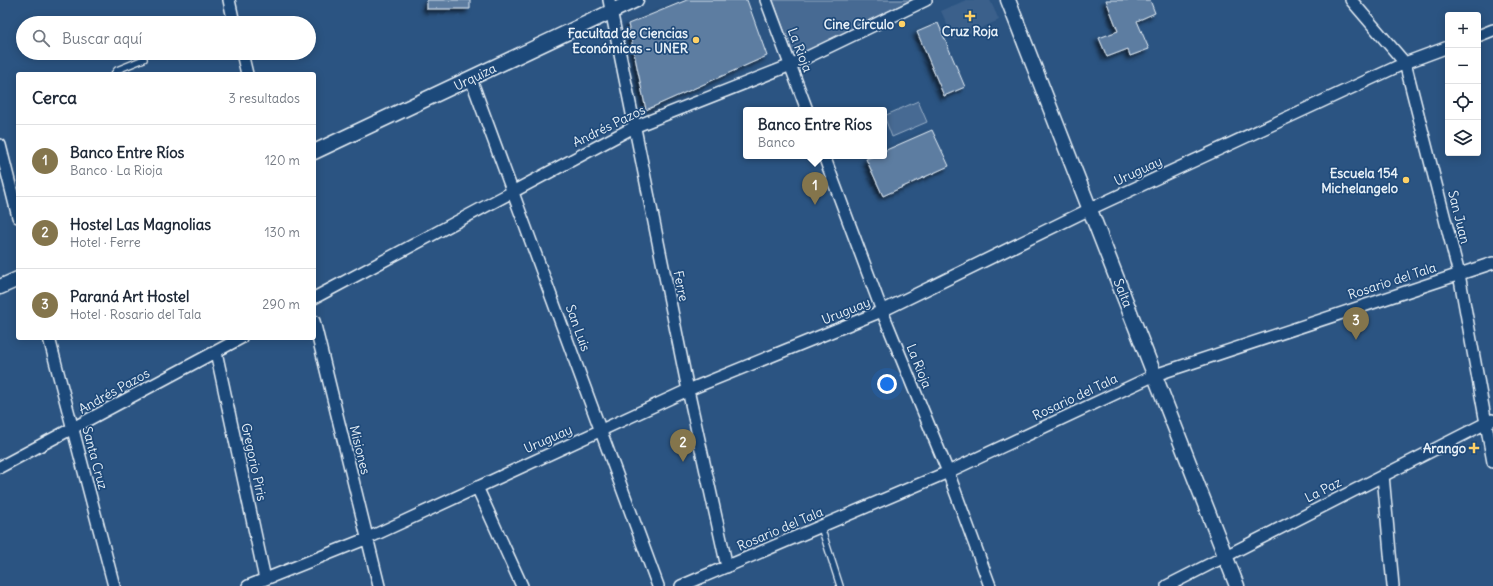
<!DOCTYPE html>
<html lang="es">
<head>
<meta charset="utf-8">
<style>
	:root { --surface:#fff; --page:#f6f6f7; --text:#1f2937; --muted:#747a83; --line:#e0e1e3; --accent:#84754c }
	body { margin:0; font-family:Delius,sans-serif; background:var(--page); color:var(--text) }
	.controls { position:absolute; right:12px; top:12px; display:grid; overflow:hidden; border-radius:4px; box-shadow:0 2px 10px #0003 }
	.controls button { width:36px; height:36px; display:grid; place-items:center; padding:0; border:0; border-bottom:1px solid var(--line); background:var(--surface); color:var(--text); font:20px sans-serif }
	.you { position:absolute; left:887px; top:384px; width:14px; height:14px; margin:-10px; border:3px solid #fff; border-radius:50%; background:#1a73e8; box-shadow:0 0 0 6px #1a73e833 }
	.badge { display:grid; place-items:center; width:26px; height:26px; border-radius:50%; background:var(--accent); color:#fff; font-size:13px; font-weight:700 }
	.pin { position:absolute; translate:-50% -33px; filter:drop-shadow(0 1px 2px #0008) }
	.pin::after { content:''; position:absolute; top:21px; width:14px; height:12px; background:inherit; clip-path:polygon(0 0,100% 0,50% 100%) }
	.popup { position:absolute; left:743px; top:107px; width:144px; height:52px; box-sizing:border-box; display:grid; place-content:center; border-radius:4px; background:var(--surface); filter:drop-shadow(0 1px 3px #0005); font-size:13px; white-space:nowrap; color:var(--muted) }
	.popup b { font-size:15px; color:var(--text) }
	.popup::after { content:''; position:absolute; left:50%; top:100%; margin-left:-8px; border:8px solid transparent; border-top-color:var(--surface) }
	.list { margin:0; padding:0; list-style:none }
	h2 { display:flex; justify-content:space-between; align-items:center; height:52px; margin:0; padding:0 16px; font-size:17px }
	h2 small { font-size:13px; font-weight:400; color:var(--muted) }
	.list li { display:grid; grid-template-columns:26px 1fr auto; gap:12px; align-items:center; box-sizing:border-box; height:72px; padding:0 16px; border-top:1px solid var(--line) }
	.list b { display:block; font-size:15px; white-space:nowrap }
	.list p { margin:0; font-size:13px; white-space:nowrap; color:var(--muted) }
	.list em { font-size:13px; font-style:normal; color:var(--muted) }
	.icon { flex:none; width:22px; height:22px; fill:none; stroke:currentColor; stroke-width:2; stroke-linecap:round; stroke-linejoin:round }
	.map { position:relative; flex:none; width:1493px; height:586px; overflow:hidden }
	.search { position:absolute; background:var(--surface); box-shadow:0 2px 10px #0003; left:16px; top:16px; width:300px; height:44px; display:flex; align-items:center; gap:10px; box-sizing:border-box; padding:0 14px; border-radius:22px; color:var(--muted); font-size:15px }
	.panel { position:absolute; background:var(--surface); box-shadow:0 2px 10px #0003; left:16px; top:72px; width:300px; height:268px; border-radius:4px }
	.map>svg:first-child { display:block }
	.built { fill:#3a608b }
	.green { fill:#476b93; stroke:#98aec6 }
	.building { fill:#5d7da1; stroke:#e8f1f8; filter:url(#shadow) }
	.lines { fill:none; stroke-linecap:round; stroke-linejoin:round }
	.service-casing { stroke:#e8f1f8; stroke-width:8 }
	.minor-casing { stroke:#e8f1f8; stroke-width:14 }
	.tertiary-casing { stroke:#e8f1f8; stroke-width:17 }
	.service { stroke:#1f4a7a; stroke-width:5.5 }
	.minor { stroke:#1f4a7a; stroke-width:11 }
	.tertiary { stroke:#1f4a7a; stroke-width:14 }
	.poi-dot { fill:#ffd166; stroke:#1f4a7a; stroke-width:1.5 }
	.labels { text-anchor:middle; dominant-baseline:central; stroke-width:3.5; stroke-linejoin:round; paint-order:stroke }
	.poi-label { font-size:13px; font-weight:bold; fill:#e8f1f8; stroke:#1f4a7a; text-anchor:end }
	.street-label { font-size:13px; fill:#e8f1f8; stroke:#1f4a7a }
</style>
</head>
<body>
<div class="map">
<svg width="1493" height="586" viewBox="0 0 1493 586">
	<defs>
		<filter id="shadow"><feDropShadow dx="-3.5" dy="3.5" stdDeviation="2" flood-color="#0009"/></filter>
	</defs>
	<rect width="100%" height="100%" fill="#2b5482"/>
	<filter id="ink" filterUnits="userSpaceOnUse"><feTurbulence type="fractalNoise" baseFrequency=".025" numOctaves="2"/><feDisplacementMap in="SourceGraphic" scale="8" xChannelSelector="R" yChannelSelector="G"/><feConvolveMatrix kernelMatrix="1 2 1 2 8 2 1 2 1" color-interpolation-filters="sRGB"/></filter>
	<g filter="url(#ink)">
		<path class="built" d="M966 0H990L999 20 954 40 941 11Z"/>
		<path class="green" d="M773 0H911L794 57Z
			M918 101 927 122 892 137 884 116Z"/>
		<path class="building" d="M427 0H470V9H427Z
			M687 0H747L767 56 646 110 628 24Z
			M1106 0H1150L1155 13 1137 21 1149 49 1130 56 1128 49 1107 57 1099 38 1118 31Z
			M938 23 965 87 944 96 917 32Z
			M932 130 949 166 883 196 866 159 874 156H884V151Z"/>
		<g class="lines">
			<g class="service-casing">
				<path id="service" d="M114 74 117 70 144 59
					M821 527 840 586"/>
			</g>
			<g class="minor-casing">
				<path id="minor" d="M229 0 234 23
					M609 0 688 390 727 567
					M766 0 807 110
					M1351 0 1405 63 1459 274 1493 462
					M1478 36 1493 30
					M242 53 247 74
					M471 79 658 586
					M0 145 18 217
					M824 156 882 311 948 472 990 586
					M314 298 634 127 791 65 926 0
					M314 321 379 586
					M49 338 114 586
					M216 352 265 579
					M0 467 241 338
					M1383 475 1393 586
					M477 487 522 586
					M248 586 368 538 688 390 882 311 1090 209 1405 63 1448 47
					M681 586 948 472 1155 375 1493 263
					M1167 586 1492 420"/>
			</g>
			<g class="tertiary-casing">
				<path id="tertiary" d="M1008 0 1237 586
					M314 152 636 0
					M0 287 18 279"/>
			</g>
			<use href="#service" class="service"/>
			<use href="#minor" class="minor"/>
			<use href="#tertiary" class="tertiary"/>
		</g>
	</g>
	<g class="poi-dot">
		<path d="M968 10h4v4h4v4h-4v4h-4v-4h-4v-4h4z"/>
		<circle cx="902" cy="24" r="4"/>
		<circle cx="696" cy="40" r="4"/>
		<circle cx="1406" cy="180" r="4"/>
		<path d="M1472 442h4v4h4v4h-4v4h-4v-4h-4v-4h4z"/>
	</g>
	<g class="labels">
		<g class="poi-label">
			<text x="894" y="24">Cine Círculo</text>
			<text x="970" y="31" text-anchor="middle">Cruz Roja</text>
			<text x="688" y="33">Facultad de Ciencias<tspan x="688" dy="15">Económicas - UNER</tspan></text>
			<text x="1398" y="173">Escuela 154<tspan x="1398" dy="15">Michelangelo</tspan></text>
			<text x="1466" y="448">Arango</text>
		</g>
		<g class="street-label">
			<text transform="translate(800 50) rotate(69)">La Rioja</text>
			<text transform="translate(475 77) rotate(-26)">Urquiza</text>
			<text transform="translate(609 126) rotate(-26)">Andrés Pazos</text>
			<text transform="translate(1138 171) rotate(-25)">Uruguay</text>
			<text transform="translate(1459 217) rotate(76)">San Juan</text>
			<text transform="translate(1392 281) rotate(-18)">Rosario del Tala</text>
			<text transform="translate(681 286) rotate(78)">Ferre</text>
			<text transform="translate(1123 293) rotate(68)">Salta</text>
			<text transform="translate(846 311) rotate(-22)">Uruguay</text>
			<text transform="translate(578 328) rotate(70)">San Luis</text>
			<text transform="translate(919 366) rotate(68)">La Rioja</text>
			<text transform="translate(114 391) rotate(-29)">Andrés Pazos</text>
			<text transform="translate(1075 397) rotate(-25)">Rosario del Tala</text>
			<text transform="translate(548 439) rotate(-24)">Uruguay</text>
			<text transform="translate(360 450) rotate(76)">Misiones</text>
			<text transform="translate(95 458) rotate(75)">Santa Cruz</text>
			<text transform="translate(254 462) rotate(78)">Gregorio Piris</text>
			<text transform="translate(1323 490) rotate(-27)">La Paz</text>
			<text transform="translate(780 529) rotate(-23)">Rosario del Tala</text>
		</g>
	</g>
</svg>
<div class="controls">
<button>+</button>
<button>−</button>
<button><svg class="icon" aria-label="locate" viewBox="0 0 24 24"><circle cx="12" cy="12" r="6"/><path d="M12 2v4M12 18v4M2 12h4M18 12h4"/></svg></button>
<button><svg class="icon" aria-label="layers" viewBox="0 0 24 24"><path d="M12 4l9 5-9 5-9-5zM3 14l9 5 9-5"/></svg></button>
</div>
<div class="you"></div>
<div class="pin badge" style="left:815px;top:205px">1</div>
<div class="popup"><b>Banco Entre Ríos</b>Banco</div>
<div class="pin badge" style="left:683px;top:462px">2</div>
<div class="pin badge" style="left:1356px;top:340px">3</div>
<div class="search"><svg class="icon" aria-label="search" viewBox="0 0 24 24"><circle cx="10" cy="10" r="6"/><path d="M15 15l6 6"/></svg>Buscar aquí</div>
<section class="panel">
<h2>Cerca<small>3 resultados</small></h2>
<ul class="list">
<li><span class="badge">1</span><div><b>Banco Entre Ríos</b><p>Banco · La Rioja</p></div><em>120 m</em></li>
<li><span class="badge">2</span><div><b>Hostel Las Magnolias</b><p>Hotel · Ferre</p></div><em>130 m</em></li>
<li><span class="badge">3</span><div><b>Paraná Art Hostel</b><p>Hotel · Rosario del Tala</p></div><em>290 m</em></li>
</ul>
</section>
</div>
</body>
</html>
